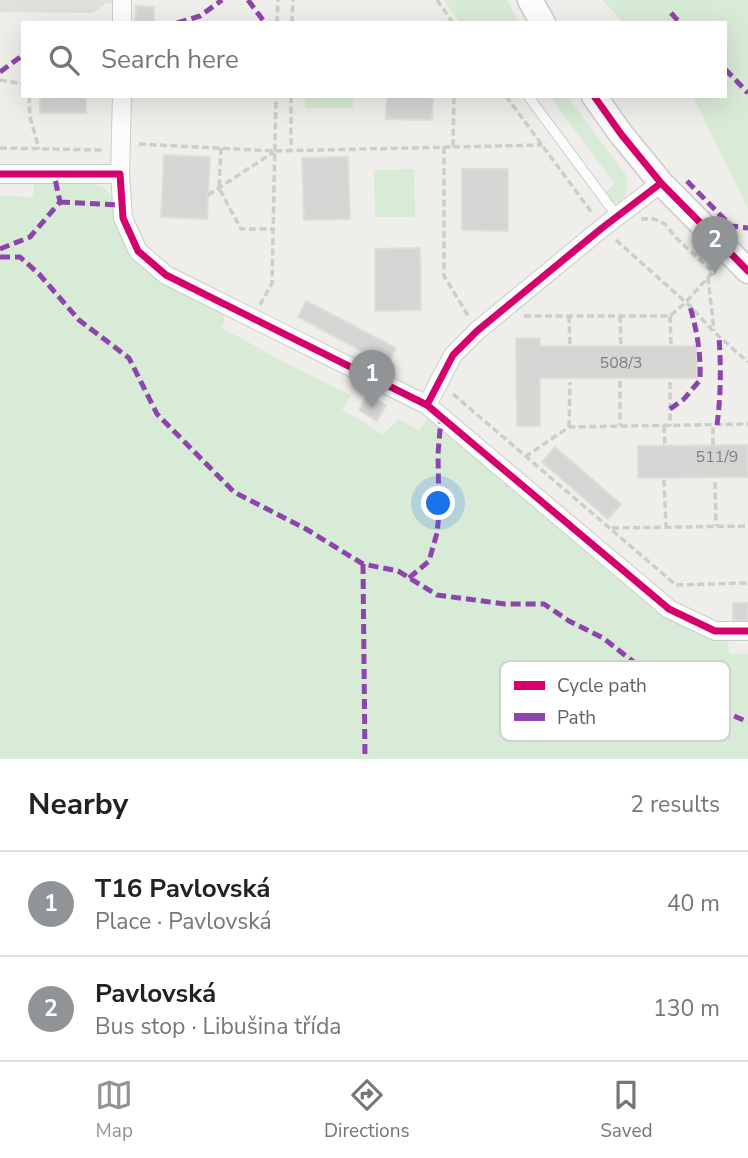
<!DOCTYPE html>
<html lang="en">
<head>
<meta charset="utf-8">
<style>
	:root { --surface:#fff; --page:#f6f6f6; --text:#222; --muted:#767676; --line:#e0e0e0; --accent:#919496 }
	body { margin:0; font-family:"Nunito Sans",sans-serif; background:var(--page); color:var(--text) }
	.you { position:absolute; left:439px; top:504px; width:24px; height:24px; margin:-18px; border:5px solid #fff; border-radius:50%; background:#1a73e8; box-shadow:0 0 0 10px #1a73e833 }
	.badge { display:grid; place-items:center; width:46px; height:46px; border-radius:50%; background:var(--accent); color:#fff; font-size:23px; font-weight:700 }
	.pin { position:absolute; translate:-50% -58px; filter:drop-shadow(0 2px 4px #0008) }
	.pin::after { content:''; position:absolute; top:37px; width:24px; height:21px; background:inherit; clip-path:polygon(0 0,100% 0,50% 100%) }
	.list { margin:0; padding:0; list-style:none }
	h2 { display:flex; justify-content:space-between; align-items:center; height:91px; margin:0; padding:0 28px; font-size:30px }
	h2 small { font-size:23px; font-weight:400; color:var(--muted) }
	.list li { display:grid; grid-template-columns:46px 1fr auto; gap:21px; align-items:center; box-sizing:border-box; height:105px; padding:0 28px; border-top:2px solid var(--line) }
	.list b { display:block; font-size:26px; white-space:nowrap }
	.list p { margin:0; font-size:23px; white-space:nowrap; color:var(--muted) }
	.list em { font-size:23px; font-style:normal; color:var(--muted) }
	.icon { flex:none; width:38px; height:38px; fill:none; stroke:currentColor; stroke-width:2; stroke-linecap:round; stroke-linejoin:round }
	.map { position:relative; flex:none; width:748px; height:759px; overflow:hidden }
	.search { position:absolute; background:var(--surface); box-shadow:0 7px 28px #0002; left:21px; right:21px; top:21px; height:77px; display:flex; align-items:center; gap:18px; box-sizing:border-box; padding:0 24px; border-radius:0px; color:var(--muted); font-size:26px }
	.sheet { height:301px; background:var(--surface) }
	nav { display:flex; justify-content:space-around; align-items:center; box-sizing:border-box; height:98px; border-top:2px solid var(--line); background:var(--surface); font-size:19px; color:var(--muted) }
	nav a { display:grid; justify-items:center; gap:4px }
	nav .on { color:var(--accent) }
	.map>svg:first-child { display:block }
	.education { fill:#e2e0da }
	.green { fill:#d8ebd6 }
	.building { fill:#d6d5d3; stroke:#deddd9; stroke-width:2 }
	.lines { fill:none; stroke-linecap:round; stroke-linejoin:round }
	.lane-casing { stroke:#cbcccc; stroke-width:11 }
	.street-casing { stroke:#cbcccc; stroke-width:20 }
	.secondary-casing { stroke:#cacacb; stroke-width:27 }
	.path { stroke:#cacfcc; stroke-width:3.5; stroke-dasharray:7 3.5; stroke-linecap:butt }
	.lane { stroke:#fdfcfc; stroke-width:9 }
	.street { stroke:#fdfcfc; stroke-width:18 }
	.secondary { stroke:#fdfcfc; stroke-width:24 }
	.quiet { stroke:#8e44ad; stroke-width:5; stroke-dasharray:10 5; stroke-linecap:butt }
	.cycleway-casing { stroke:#fff; stroke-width:11 }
	.cycleway { stroke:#d6006c; stroke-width:7 }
	.labels { text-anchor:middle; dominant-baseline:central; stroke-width:7; stroke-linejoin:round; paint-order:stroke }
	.number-label { font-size:16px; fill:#7e8184 }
	.key { fill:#fff; stroke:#cfd0d2; stroke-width:2 }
	.key-label { font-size:19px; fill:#5f6368 }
</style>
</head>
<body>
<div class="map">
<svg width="748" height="759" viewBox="0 0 748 759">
	<rect width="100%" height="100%" fill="#efeeea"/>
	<path class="education" d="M0 0H131V4L106 3 93 13 0 12Z"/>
	<path class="green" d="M444 0H507L519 23H460Z
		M602 0H748V209L693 96H725V23H624Z
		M305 96H353V108H305Z
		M549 96H567L626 175C627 185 628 194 620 202L614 203 603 194 615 184Z
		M414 169 415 217H375L374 170Z
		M38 181 90 183 104 188 112 197 119 230 224 313V322L222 328 297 369 351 395 342 410 366 423 382 435 399 419 419 431 427 418 659 614 708 639 724 640 728 643 730 654H748V759H0V196L33 197 34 185Z"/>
	<path class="building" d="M136 6 154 7V23H135Z
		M40 96H86V113H40Z
		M387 96H433L432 120 386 119Z
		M164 155 210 157 207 219 161 217Z
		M348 157 350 219 304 220 302 158Z
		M462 169H508V231L462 230Z
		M420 248 421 310 375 311V249Z
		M306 301 396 348 388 365 298 317Z
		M516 338H540V346H697V378H540V426H517Z
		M368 394 386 405 377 421 359 410Z
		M748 445V477L638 478V446Z
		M555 447 621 504 608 519 542 462Z
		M733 603H748V620H733Z"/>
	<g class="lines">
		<g class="lane-casing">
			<path id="lane" d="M528 96 617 216"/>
		</g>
		<g class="street-casing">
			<path id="street" d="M122 23V3
				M0 174H120L123 218 138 251 166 275 427 405 453 355 477 331 602 228 661 183
				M120 174 122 96
				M427 405 669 609 715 631H748"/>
		</g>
		<g class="secondary-casing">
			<path id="secondary" d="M530 0 543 23
				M594 96 621 134 661 183 748 271"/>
		</g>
		<path class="path" d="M437 0 453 23
			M277 23 278 0
			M292 23 293 0
			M0 80 23 84
			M29 96 30 117 39 149
			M291 96V151
			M506 96 592 213
			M139 144 275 151 453 147 454 96
			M444 147V276L469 317
			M453 147 542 145
			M0 148 103 150
			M221 148 219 188 241 229H273
			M208 195 274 152
			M641 219H654L665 224 676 238 715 274
			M616 240 690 306 714 332 748 362
			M708 277 714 331
			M260 305 272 283 276 96
			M524 316H670L686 302 713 272
			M569 316 570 346
			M620 316 621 346
			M670 316 671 346
			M620 381V426
			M670 382V426
			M453 394 676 585 748 583
			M664 426 665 446
			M569 427 570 382
			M713 445V425
			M525 457 569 427 748 424
			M664 480 666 526
			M715 482 716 526
			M612 528 748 526"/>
		<use href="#lane" class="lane"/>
		<use href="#street" class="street"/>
		<use href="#secondary" class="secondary"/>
		<path class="quiet" d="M248 0 265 23
			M671 13 680 23
			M177 23 200 16 222 0
			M725 69 748 93
			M0 72 23 55
			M687 181 731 226 748 228
			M60 202 122 205
			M0 249 30 237 60 202 54 174
			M0 257H20L39 274 79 320 129 358 157 414 234 492 306 529 363 564 398 571 437 595 505 604H544L569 621 603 638 649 674 718 709 748 722
			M670 409 684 399 700 380C701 352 697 332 690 306
			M717 425C721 395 721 366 719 336
			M363 564 365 759
			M409 578 429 561 437 533 439 514 438 454 441 418"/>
		<g class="cycleway-casing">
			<path id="cycleway" d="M594 96 621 134 661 183 748 271
				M0 174H120L123 218 138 251 166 275 427 405 453 355 477 331 602 228 661 183
				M427 405 669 609 715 631H748"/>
		</g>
		<use href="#cycleway" class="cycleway"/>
	</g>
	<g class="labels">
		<g class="number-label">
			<text x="621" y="363">508/3</text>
			<text x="717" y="457">511/9</text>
		</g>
	</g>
	<rect x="500" y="661" width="230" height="80" rx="10" class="key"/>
	<rect x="514" y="681" width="31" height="9" fill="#d6006c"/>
	<rect x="514" y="713" width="31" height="8" fill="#8e44ad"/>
	<g class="key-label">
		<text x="557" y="692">Cycle path</text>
		<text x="557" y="724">Path</text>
	</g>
</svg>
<div class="you"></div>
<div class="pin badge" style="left:372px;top:408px">1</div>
<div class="pin badge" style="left:715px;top:274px">2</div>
<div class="search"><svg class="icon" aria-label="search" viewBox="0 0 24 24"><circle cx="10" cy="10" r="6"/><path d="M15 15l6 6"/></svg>Search here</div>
</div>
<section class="sheet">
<h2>Nearby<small>2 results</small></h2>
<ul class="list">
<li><span class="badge">1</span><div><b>T16 Pavlovská</b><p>Place · Pavlovská</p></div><em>40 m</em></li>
<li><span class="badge">2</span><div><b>Pavlovská</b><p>Bus stop · Libušina třída</p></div><em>130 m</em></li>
</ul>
</section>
<nav>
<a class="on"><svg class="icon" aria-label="map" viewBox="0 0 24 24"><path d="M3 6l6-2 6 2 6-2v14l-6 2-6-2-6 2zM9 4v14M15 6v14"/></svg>Map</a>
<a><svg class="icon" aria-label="directions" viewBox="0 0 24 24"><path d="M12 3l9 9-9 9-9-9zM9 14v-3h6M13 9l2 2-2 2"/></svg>Directions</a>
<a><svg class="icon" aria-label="saved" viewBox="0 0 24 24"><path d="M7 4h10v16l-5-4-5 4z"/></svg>Saved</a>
</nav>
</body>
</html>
